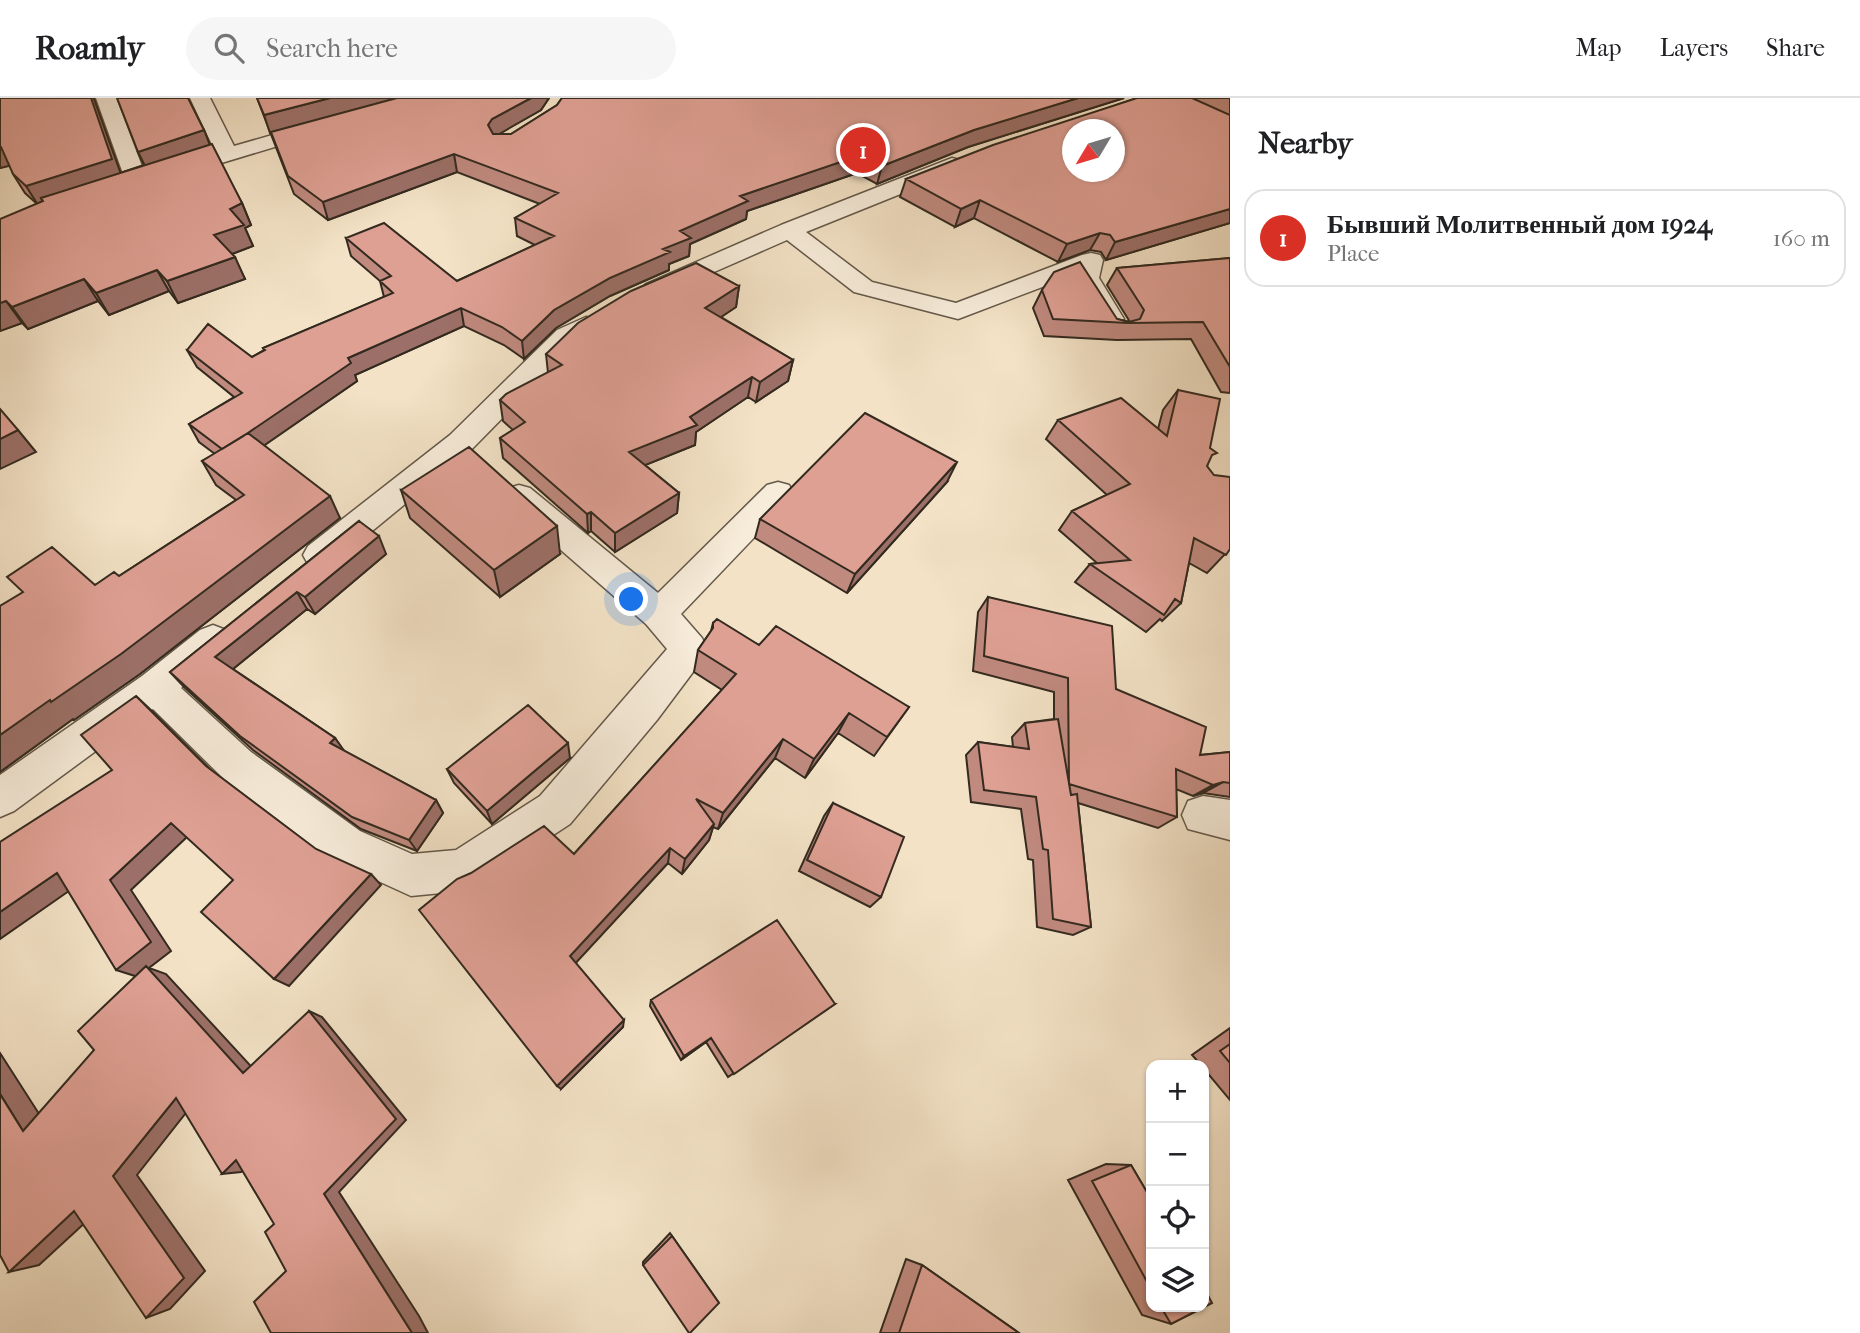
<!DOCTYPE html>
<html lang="en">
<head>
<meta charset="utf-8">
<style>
	:root { --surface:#fff; --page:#f6f6f6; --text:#202124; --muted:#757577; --line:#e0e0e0; --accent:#d93025 }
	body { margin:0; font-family:"IM FELL French Canon",serif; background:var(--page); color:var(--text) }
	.controls { position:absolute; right:21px; bottom:21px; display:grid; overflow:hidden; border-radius:14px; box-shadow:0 2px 5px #0004 }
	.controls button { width:63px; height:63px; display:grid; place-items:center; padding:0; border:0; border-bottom:2px solid var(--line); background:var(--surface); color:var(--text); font:35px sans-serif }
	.compass { position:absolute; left:1062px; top:21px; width:63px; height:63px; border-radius:50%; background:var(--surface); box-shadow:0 2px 5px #0004; rotate:232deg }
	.you { position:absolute; left:632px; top:502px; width:24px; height:24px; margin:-18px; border:5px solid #fff; border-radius:50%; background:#1a73e8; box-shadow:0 0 0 10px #1a73e833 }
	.badge { display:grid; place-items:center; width:46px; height:46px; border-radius:50%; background:var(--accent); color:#fff; font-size:23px; font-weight:700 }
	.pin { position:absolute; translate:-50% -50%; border:4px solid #fff; box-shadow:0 2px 7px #0006 }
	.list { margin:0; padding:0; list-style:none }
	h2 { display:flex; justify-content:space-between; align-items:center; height:91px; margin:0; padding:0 28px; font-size:30px }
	h2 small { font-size:23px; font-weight:400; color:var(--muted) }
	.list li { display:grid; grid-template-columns:46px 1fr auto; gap:21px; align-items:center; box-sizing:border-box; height:98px; margin:0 14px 14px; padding:0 14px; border:2px solid var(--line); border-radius:21px }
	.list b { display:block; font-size:26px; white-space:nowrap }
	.list p { margin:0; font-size:23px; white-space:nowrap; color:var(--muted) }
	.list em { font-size:23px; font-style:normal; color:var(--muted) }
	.icon { flex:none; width:38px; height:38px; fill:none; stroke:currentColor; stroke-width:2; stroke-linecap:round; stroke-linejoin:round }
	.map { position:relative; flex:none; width:1230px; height:1235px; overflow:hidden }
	header { display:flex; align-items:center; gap:42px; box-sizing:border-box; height:98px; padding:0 35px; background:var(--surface); border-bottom:2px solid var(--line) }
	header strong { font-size:33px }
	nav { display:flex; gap:38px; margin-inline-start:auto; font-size:24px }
	.search { width:490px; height:63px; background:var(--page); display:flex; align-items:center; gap:18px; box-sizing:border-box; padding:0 24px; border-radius:38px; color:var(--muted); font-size:26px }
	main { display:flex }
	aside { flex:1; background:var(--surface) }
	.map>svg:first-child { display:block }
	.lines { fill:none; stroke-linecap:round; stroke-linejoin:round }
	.minor-casing { stroke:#635849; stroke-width:3 }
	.minor { fill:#f7ecda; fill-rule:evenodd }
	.wall { fill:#c08a7f; stroke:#332a1f; stroke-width:2 }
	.shaded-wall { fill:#9c7068; stroke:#332a1f; stroke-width:2 }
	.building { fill:#dfa094; stroke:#332a1f; stroke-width:2; fill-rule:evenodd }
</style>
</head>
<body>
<header>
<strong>Roamly</strong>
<div class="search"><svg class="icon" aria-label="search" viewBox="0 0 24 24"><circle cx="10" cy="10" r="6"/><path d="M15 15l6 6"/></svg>Search here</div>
<nav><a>Map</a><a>Layers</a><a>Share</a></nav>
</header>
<main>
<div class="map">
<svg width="1230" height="1235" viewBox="0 0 1230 1235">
	<rect width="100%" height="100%" fill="#f3e2c6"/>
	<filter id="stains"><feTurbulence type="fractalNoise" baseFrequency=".00286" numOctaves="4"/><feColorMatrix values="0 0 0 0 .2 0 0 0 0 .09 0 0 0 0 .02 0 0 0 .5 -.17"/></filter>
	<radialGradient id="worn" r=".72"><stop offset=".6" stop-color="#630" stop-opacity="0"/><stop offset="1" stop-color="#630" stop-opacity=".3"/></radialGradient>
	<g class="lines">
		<g class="minor-casing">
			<path id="minor" d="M96 0H116L148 84 145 89H129L126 84Z
				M190 0H210L234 48 324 22 331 24 334 28 331 32 175 79H159L156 74 159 69 215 53Z
				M952 60 960 62 963 67 960 72 806 134 872 184 956 205 1082 157 1091 155 1100 157 1103 162 1099 180 1124 221 1120 227 1111 229 1102 227 1074 177 958 221 854 194 787 142 664 196 655 199 646 196 642 191 646 186 781 127Z
				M586 219 595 221 599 227 595 233 577 244 472 351 332 466 320 470 308 466 303 457 308 448 450 337 557 232Z
				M778 384 789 387 794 395 789 403 681 516 702 540 707 551 702 562 657 622 570 726 477 787 462 793 411 798 330 761 223 680 153 611 14 713 0 719V677L142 578 200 532 213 527 226 532 231 542 226 552 181 590 251 654 360 733 412 756 456 752 540 698 667 551 646 526 508 406 503 398 508 390 519 387 530 390 658 495 767 387Z
				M1203 698 1230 702V742L1188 731 1182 717 1188 703Z"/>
		</g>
		<use href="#minor" class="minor"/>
	</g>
	<path class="wall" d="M257 0H549L541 12 498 36H511L557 7 562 0H1124L968 49 877 86 857 75 747 113 746 121 690 146 689 158 669 166V172L610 198 556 230 524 261 504 247 464 228 355 277 357 283 264 347 340 420 140 576 74 622 73 621 0 674V508L95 487 119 478 236 402 216 387 202 363 215 356 199 344 189 326 234 299 197 269 187 252 252 259 264 252 263 250 384 199 380 183 351 158 346 140 457 183 535 147 517 138 515 120 540 106 457 74 328 122 294 96Z
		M1137 0H1230V125L1106 162 1101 154 1090 152 1058 164 974 120 955 129 900 99 906 81Z
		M94 1 120 75 144 67 138 54 204 32 210 47 242 105 251 127 245 130 253 148 232 156 245 181 178 205 169 193 109 217 98 203 28 231 22 225 0 233 36 105 25 95 13 76 10 67 0 70Z
		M1230 160V295L1221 294 1191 241 1117 242 1044 238 1033 210 1042 192 1117 221 1130 224 1107 187 1117 170Z
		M739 188 736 209 721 219 793 262 788 283 756 304 748 299 696 334 695 347 645 367 679 395 677 415 615 454 591 433 588 435 503 360 500 340 513 332 503 323 500 302 548 275 546 256Z
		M1178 292 1210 350 1208 365 1207 368 1228 453 1207 475 1189 465 1181 505 1162 523 1160 521 1146 534 1075 484 1090 466 1097 465 1059 432 1072 413 1107 397 1046 341 1058 322 1158 331 1163 312Z
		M947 384 847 495 755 440 760 421Z
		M401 392 560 456 500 499 410 420Z
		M359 423 386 456 315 516 307 511 233 571 335 640 344 653 436 702 443 715 417 753 361 731 253 652 185 590 170 574Z
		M988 499 1116 591 1200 657 1230 654V699L1203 695 1193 698 1176 691 1177 719 1158 730 1078 705 1091 829 1073 837 1037 829 1033 762 1028 761 1021 711 971 704 966 657 978 644 1013 649 1012 639 1025 625 1054 621V594L973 573 978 514Z
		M713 525 759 547 909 609 874 658 838 635 805 680 775 660 718 731 713 729 709 742 682 776 668 765 575 865 623 929 561 991 574 756 722 592 694 574 698 552 711 533Z
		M570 660 492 726 454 685 447 671Z
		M833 705 881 799 870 809 799 773 824 718Z
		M651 902 835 906 728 979 706 944 681 962 650 908Z
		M1230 930V1002L1204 971V967H1201L1192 957Z
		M1106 1066 1131 1067 1151 1101V1209H1204L1171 1226 1142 1217 1068 1082Z
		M670 1135 719 1205 643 1167V1164Z
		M906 1161 922 1167 1019 1235H880Z"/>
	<path class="shaded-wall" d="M91 0H94V1L122 79 41 100 43 105 38 107 26 88Z
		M330 0H398L270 35 264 17Z
		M531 0H549L541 12 494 39 488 27 492 21Z
		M1078 0H1124L968 49 877 86 882 68 974 32Z
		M204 32 211 50 147 72 138 54Z
		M0 49H1L13 67 0 70Z
		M454 56 457 74 328 122 323 104Z
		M861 57 857 75 747 113 746 121 690 146 689 158 669 166V172L610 198 556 230 524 261 522 243 554 212 610 180 663 151 680 133 740 98Z
		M980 102 974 120 955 129 961 111Z
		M242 105 251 127 245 130 253 148 224 159 214 137 230 111Z
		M1230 111V125L1106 162 1115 144Z
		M1100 135 1090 152 1058 164 1067 146Z
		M235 159 245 181 178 205 167 183Z
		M157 172 169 193 109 217 96 195Z
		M84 181 98 203 28 231 12 209Z
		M739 188 736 209 703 231 705 210Z
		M6 203 22 225 0 233V205Z
		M461 210 464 228 355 277 357 283 233 369 223 352 348 260Z
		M793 262 788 283 756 304 760 284Z
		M752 279 748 299 696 334 695 347 628 374 629 354 690 319Z
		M18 332 36 354 0 371V341Z
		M957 364 947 384 847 495 855 476Z
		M679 395 677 415 615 454V435Z
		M330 398 340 420 140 576 74 622 73 621 0 674V637Z
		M591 414V433L588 435 587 416Z
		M557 428 560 456 500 499 494 472Z
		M379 438 386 456 315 516 305 499Z
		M297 494 307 511 228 575 215 559Z
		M136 598 153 614 221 682 206 668Z
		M849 615 838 635 805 680 814 661Z
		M335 640 345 654 330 645Z
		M783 641 775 660 718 731 723 715Z
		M568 645 570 660 492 726 487 713Z
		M1223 684 1203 695 1193 698 1213 687Z
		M436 702 443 715 417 753 409 742Z
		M171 725 188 738 131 792 171 853 149 870 166 876 260 978 243 975 138 879 116 872 110 782Z
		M714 726 709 742 682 776 685 761Z
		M670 750 668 765 572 869 570 858Z
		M57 775 79 786 0 841V814Z
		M371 776 381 787 289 888 274 881Z
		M309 913 322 919 406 1022 339 1094 419 1218 428 1235H412L324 1096Z
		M624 922 623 929 561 991 557 988Z
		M711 940 706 944 681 962 684 958Z
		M0 955 50 1033H23L0 996Z
		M176 1000 196 1002 137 1077 205 1173 170 1211 146 1220 113 1078Z
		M254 1061 241 1074 222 1076 236 1062Z
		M101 1110 39 1167 9 1174 74 1113Z"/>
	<path class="building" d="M0 0H91L112 61 26 88 13 76 1 49H0Z
		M117 0H188L204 32 138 54Z
		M257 0H330L264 17Z
		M397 0H531L492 21 488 27 493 36H511L557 7 562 0H1078L974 32 882 68 861 57 740 98 748 103 680 133 691 140 663 151 670 154 610 180 554 212 522 243 502 229 461 210 348 260 351 265 242 339 222 351 189 326 242 295 187 252 208 226 252 259 265 252 263 250 393 195 380 183 391 178 346 140 384 125 457 183 554 138 515 120 558 95 454 56 323 104 288 78 271 34Z
		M1137 0H1192L1230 17V111L1115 144 1110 137 1100 135 1067 146 980 102 961 111 906 81 993 47ZM1073 32H1115V74H1073Z
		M212 46 242 105 230 111 244 127 214 137 235 159 167 183 157 172 96 195 84 181 12 209 6 203 0 205V121L43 103 41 100Z
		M1230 160V269L1203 224 1128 225 1053 221 1042 192 1054 174 1080 164 1117 221 1129 224 1140 221 1144 212 1117 170Z
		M696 165 739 188 705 210 793 262 760 284 752 279 690 319 697 327 629 354 679 395 615 435 591 414 587 416 500 340 525 324 500 302 506 296 562 267 546 256 578 225 631 193Z
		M1178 292 1220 301 1210 350 1217 355 1212 357 1207 368 1214 377 1230 379V451L1226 457 1194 440 1181 505 1175 501 1164 517 1090 466 1130 462 1072 413 1130 386 1058 322 1121 300 1167 338Z
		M0 311 18 332 0 341Z
		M865 315 957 364 855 476 760 421Z
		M248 335 330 398 121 556 51 604 50 602 0 637V508L23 494 7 479 52 449 95 487 114 474 119 478 244 397 202 363Z
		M469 349 557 428 494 472 401 392Z
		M359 423 379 438 305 499 297 494 215 559 335 640 330 645 436 702 409 742 352 719 240 638 170 574Z
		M988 499 1112 528 1116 591 1206 629 1200 657 1230 654V685L1223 684 1213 687 1176 671 1177 719 1069 686 1068 580 984 558Z
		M717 521 759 547 776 528 909 609 887 639 849 615 814 661 783 641 723 715 696 701 714 726 685 761 670 750 570 858 624 922 557 988 419 812 457 781 471 775 544 728 574 756 736 576 698 552 713 530V525Z
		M136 598 206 668 316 751 371 776 274 881 201 814 233 782 171 725 110 782 151 844 116 872 57 775 0 814V744L112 672 81 637Z
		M528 607 568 645 487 713 447 671Z
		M1058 621 1071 697 1077 696 1091 829 1053 821 1048 752 1043 751 1036 699 984 692 978 644 1029 651 1025 625Z
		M833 705 904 739 881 799 807 762Z
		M777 822 835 906 734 976 711 940 684 958 651 902Z
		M146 868 243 975 309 913 396 1021 324 1096 412 1235H271L254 1204 286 1173 265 1134 274 1126 236 1062 222 1076 176 1000 113 1078 184 1180 146 1220 74 1113 9 1174 0 1157V996L23 1033 94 952 78 933Z
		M1230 946V965L1220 953Z
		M1131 1067 1151 1101V1191L1092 1083Z
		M672 1138 719 1205 690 1235H689L643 1167Z
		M922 1167 1019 1235H899Z
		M1204 1190 1212 1205 1171 1226 1161 1209H1204Z"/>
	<rect width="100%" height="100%" filter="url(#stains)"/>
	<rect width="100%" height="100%" fill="url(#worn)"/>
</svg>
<div class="controls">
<button>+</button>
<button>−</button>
<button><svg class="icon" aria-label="locate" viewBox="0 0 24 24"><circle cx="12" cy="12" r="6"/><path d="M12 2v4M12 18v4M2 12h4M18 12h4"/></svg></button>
<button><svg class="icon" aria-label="layers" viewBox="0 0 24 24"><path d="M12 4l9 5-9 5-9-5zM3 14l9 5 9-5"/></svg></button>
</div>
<svg class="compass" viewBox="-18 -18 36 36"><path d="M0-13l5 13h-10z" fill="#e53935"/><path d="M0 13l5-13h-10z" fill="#757577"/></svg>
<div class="you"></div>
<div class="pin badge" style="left:863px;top:52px">1</div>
</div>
<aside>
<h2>Nearby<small></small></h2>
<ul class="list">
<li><span class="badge">1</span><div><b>Бывший Молитвенный дом 1924</b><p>Place</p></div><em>160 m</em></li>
</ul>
</aside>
</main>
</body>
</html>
